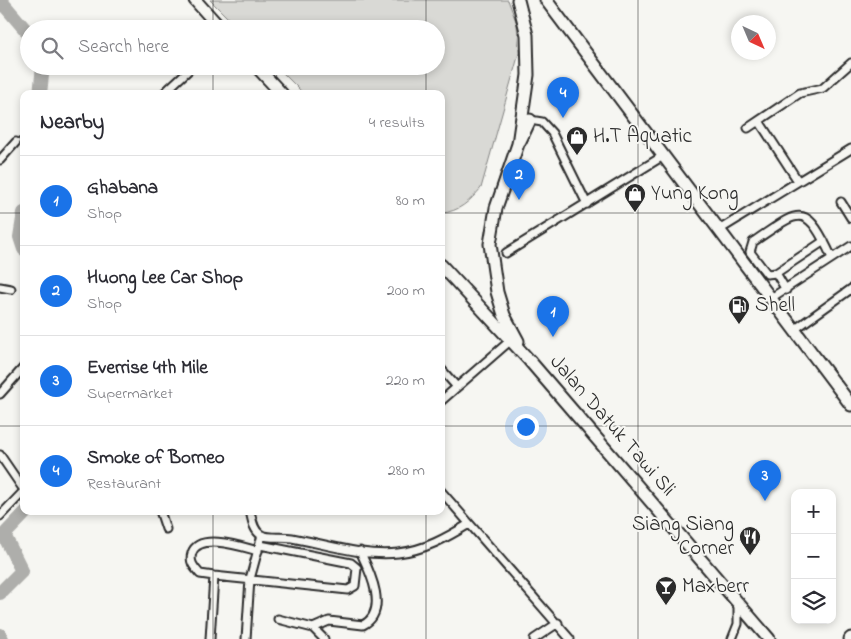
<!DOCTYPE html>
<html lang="en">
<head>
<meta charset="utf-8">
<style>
	:root { --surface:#fff; --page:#f7f7f7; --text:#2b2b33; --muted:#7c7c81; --line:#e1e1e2; --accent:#1a73e8 }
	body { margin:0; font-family:"Indie Flower",sans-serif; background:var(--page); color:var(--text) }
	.controls { position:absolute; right:15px; bottom:15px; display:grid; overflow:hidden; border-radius:10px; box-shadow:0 2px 8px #0003 }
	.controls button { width:45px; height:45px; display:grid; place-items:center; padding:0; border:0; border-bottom:1px solid var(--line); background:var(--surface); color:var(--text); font:25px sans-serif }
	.compass { position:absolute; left:731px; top:15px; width:45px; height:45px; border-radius:50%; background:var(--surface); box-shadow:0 2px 8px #0003; rotate:136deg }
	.you { position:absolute; left:525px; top:426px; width:18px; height:18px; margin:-12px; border:4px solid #fff; border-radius:50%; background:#1a73e8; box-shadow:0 0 0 8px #1a73e833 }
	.badge { display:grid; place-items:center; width:32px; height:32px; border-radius:50%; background:var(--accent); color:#fff; font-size:16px; font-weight:700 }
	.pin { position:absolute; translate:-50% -41px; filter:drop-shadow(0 1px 2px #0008) }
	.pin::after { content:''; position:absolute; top:26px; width:18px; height:15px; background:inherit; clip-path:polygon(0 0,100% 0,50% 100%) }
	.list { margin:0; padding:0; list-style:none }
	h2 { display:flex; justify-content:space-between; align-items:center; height:65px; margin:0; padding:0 20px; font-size:21px }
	h2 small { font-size:16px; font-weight:400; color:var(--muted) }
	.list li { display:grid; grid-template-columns:32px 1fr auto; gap:15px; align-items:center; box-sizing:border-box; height:90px; padding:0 20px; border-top:1px solid var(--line) }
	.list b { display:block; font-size:19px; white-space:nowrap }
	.list p { margin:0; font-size:16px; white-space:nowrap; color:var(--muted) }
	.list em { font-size:16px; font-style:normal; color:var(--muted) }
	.icon { flex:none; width:28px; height:28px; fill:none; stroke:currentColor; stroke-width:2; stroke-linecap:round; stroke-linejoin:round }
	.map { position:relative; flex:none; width:851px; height:639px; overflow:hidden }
	.search { position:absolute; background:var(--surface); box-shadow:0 2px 8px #0003; left:20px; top:20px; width:425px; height:55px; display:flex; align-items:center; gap:12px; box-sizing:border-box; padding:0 18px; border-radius:28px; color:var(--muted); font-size:19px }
	.panel { position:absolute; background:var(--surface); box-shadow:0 2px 8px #0003; left:20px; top:90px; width:425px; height:425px; border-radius:10px }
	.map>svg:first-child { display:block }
	.green { fill:#d9d9d5; stroke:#828280 }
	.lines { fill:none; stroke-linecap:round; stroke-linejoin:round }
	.river { stroke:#aeaeab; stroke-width:14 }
	.minor-casing { stroke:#2b2b2b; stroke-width:11 }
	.trunk-casing { stroke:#2b2b2b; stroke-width:15 }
	.minor { stroke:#f6f6f2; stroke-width:7 }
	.trunk { stroke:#f6f6f2; stroke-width:11 }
	.grid { fill:none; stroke:#2b2b2b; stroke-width:1; stroke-opacity:0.55 }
	.labels { text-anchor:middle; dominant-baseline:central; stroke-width:4; stroke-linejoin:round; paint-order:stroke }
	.poi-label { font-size:21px; fill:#2b2b2b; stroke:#f6f6f2; text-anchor:start }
	.street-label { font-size:21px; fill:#2b2b2b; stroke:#f6f6f2 }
</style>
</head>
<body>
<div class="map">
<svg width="851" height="639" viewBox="0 0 851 639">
	<rect width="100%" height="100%" fill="#f6f6f2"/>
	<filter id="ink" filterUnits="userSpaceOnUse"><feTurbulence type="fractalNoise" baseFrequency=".02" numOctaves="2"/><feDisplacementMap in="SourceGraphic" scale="10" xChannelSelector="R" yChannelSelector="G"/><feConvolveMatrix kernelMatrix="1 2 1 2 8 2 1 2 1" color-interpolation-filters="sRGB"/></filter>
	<g filter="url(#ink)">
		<path class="green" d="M210 0H508L517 24 519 53 481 188C470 201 459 212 441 213V94H304L276 66H436V29H239Z"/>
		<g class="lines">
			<path class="river" d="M0 0 29 34
				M40 94 43 66
				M24 213 20 237 24 249
				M0 593 22 571 4 535 27 511
				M0 635 2 639"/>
			<g class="minor-casing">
				<path id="minor" d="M163 94 193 66
					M530 120 542 122 552 133 587 204
					M759 121 798 181
					M748 128 800 93 823 88 851 63
					M0 160 16 142
					M841 202 851 218
					M719 230 851 149
					M824 241 776 273 767 274 750 252 753 242C799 211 805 199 832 258
					M506 253 663 156
					M776 273 786 290
					M0 287 11 289
					M771 298 851 246
					M794 330 851 289
					M441 369 457 387
					M0 394 24 367
					M441 401 511 340
					M0 455 24 490
					M441 491 570 639
					M160 511 166 529
					M250 511C252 519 253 530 261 535 270 539 282 536 292 538 325 544 364 557 398 553 425 550 446 538 469 524
					M0 516 24 491
					M258 551C243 547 199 532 192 553 189 562 194 567 200 574L214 576 348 590 355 586 357 568 351 563 260 545
					M278 619 313 628 329 621 363 625C390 611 369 570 360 551
					M313 628 324 639
					M210 639 214 576
					M246 639 250 579 262 535
					M534 639 558 623
					M732 639 738 624V603"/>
			</g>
			<g class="trunk-casing">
				<path id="trunk" d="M195 0 221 29
					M518 0 527 35 528 75 518 144 496 208 490 244 497 292 504 315 518 341
					M546 0 851 405
					M256 66 282 94
					M520 141 530 120
					M441 265 529 360 769 639
					M850 639 851 638"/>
			</g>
			<use href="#minor" class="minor"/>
			<use href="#trunk" class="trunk"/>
		</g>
	</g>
	<path class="grid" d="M213 0V29M426 0V29M638 0V639M213 66V94M426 66V94M0 213H24M441 213H851M0 426H24M441 426H851M213 511V639M426 511V639"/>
	<defs>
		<g id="shop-pin" transform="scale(1.125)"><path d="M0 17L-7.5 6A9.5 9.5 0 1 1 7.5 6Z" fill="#2b2b2b" stroke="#f6f6f2"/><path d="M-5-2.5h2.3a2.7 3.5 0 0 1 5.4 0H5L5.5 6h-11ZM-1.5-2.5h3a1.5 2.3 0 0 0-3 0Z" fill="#fff"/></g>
		<g id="fuel-pin" transform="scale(1.125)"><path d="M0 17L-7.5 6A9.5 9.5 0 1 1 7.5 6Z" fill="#2b2b2b" stroke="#f6f6f2"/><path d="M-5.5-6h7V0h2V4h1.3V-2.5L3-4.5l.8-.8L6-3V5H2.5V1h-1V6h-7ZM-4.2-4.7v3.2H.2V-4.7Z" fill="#fff"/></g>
		<g id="restaurant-pin" transform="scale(1.125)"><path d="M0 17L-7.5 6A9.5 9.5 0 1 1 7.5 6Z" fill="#2b2b2b" stroke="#f6f6f2"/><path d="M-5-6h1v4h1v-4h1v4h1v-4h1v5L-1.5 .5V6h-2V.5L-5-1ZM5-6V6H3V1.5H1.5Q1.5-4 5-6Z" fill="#fff"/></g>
		<g id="bar-pin" transform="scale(1.125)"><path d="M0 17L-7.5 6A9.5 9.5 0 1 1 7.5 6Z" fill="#2b2b2b" stroke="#f6f6f2"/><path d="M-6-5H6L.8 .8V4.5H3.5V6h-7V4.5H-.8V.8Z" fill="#fff"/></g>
	</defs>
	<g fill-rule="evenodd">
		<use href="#shop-pin" x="577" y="137"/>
		<use href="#shop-pin" x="635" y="194"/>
		<use href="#fuel-pin" x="739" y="306"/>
		<use href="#restaurant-pin" x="750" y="537"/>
		<use href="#bar-pin" x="666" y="587"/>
	</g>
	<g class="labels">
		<g class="poi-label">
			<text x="593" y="137">H.T Aquatic</text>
			<text x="651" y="194">Yung Kong</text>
			<text x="755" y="306">Shell</text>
			<text x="734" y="525" text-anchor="end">Siang Siang<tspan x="734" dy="24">Corner</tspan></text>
			<text x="682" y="587">Maxberr</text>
		</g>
		<g class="street-label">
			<text transform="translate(612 426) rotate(49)">Jalan Datuk Tawi Sli</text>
		</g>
	</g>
</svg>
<div class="controls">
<button>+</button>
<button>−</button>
<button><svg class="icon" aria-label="layers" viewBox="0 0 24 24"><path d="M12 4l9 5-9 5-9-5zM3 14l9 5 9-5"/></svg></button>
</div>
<svg class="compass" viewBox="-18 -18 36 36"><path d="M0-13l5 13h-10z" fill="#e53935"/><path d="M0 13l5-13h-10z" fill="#7c7c81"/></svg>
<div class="you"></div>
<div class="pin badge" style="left:553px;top:337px">1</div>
<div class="pin badge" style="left:519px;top:200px">2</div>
<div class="pin badge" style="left:765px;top:501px">3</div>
<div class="pin badge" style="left:563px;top:118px">4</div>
<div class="search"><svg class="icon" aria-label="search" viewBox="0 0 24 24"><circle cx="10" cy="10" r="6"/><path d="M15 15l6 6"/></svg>Search here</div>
<section class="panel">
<h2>Nearby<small>4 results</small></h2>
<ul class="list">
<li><span class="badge">1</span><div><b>Ghabana</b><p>Shop</p></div><em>80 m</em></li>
<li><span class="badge">2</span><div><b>Huong Lee Car Shop</b><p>Shop</p></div><em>200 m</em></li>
<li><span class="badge">3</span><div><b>Everrise 4th Mile</b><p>Supermarket</p></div><em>220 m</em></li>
<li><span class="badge">4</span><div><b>Smoke of Borneo</b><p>Restaurant</p></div><em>280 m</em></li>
</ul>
</section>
</div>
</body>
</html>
